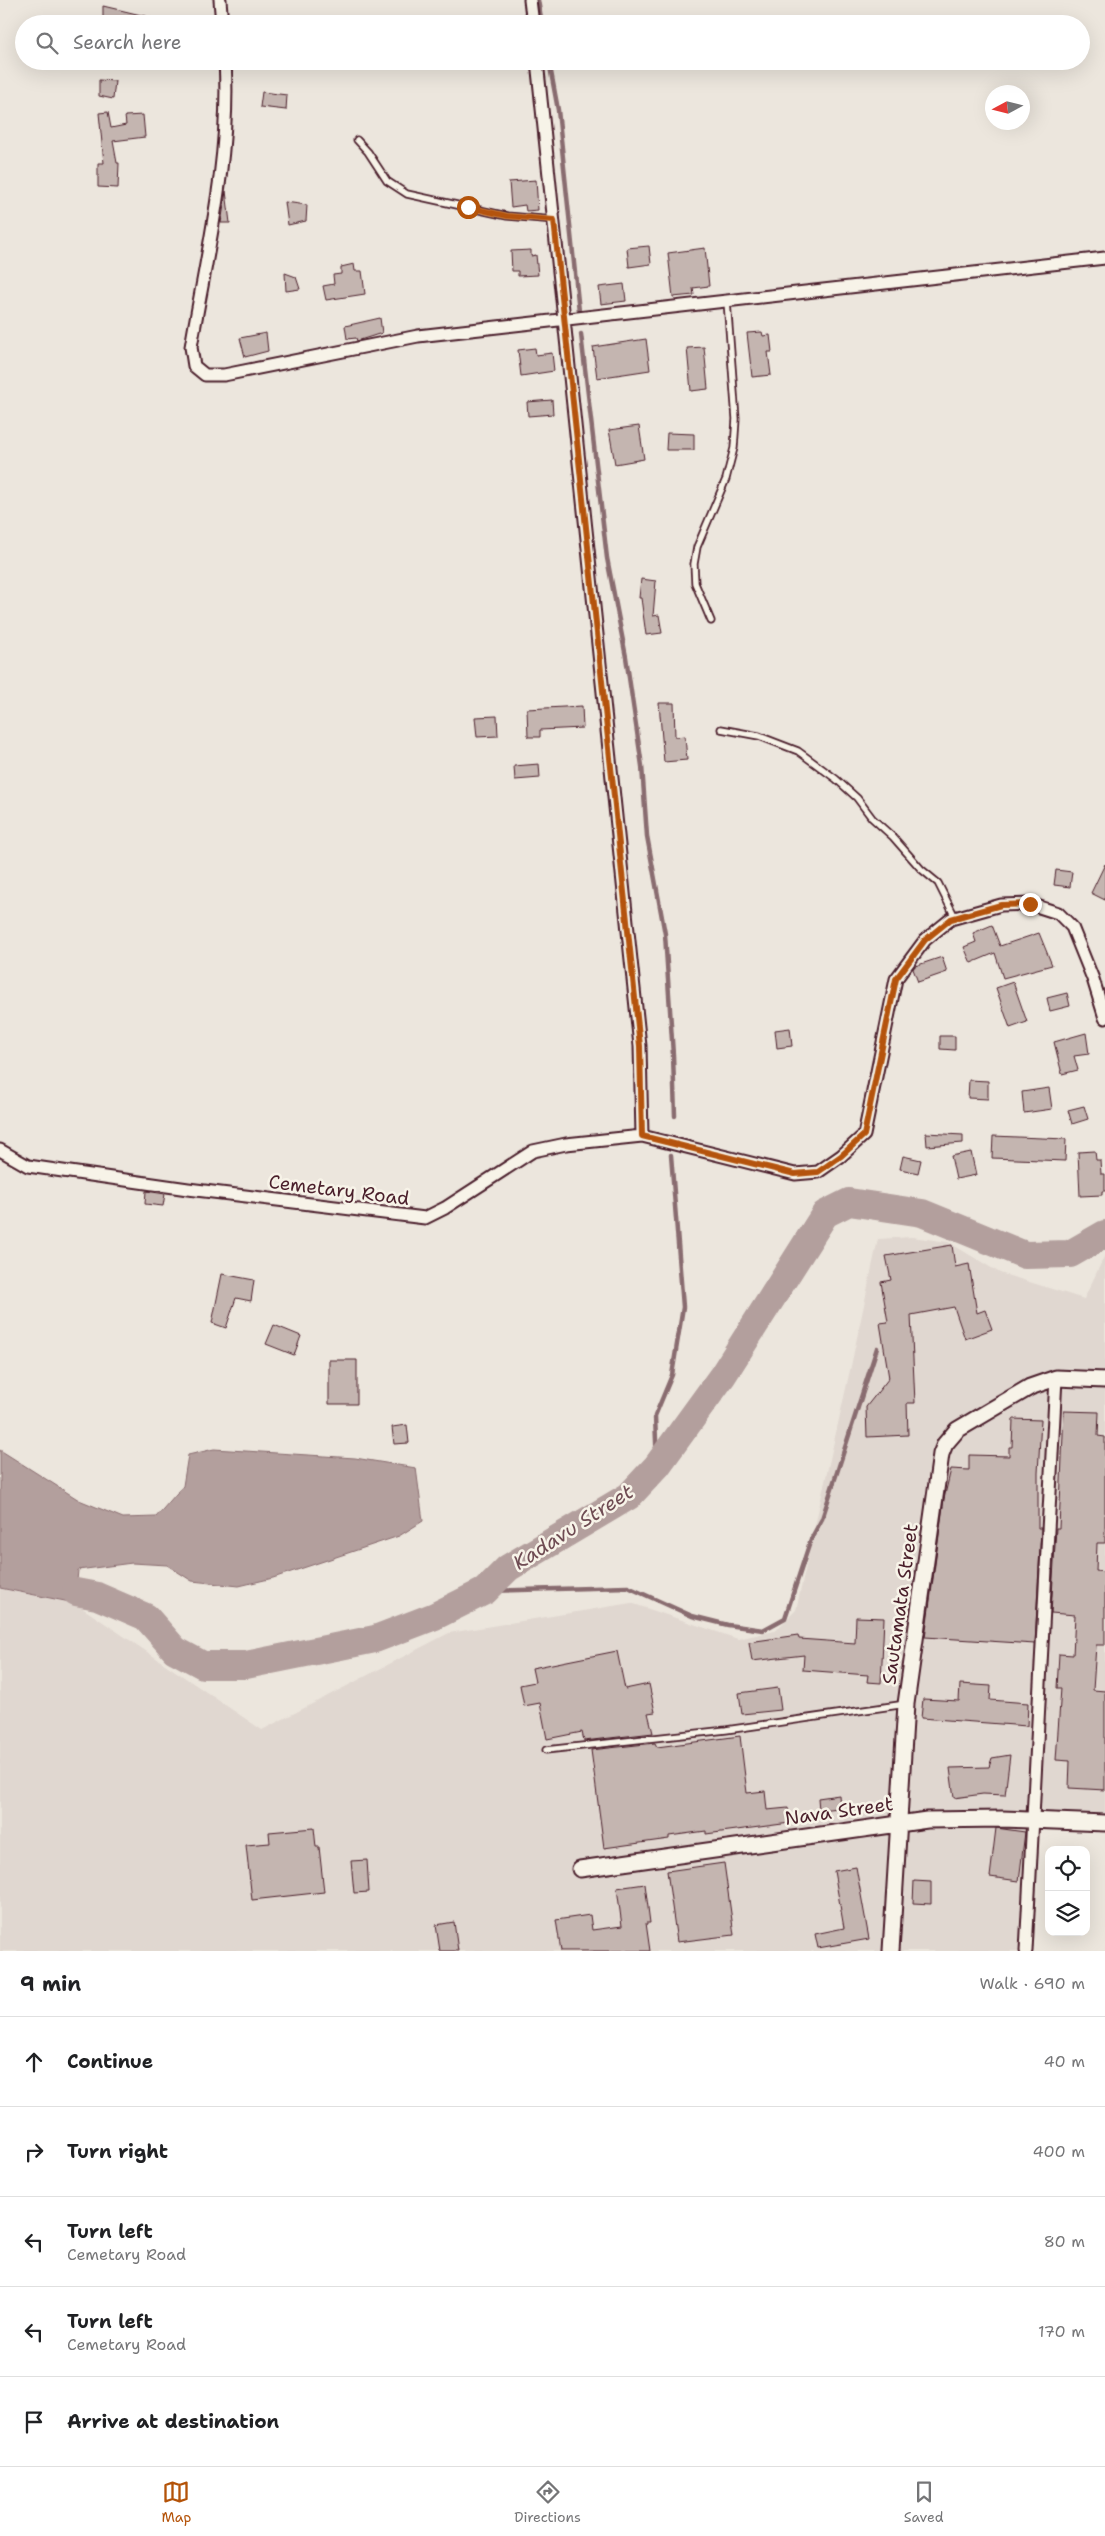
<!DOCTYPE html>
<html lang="en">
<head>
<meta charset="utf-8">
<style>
	:root { --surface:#fff; --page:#f2f2f2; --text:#202124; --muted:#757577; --line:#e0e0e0; --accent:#b45309 }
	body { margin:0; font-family:"Shantell Sans",sans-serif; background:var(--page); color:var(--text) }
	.controls { position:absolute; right:15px; bottom:15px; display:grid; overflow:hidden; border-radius:10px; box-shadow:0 5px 20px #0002 }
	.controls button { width:45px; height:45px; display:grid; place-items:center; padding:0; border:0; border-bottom:1px solid var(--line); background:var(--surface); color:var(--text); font:25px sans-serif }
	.compass { position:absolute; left:985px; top:85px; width:45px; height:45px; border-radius:50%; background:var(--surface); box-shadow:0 5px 20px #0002; rotate:263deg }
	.stop { position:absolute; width:15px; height:15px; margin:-11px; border:4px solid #b45309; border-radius:50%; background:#fff }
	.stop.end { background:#b45309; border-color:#fff; box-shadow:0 1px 5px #0008 }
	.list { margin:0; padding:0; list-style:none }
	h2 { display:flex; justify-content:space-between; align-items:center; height:65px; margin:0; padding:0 20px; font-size:21px }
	h2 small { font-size:16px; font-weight:400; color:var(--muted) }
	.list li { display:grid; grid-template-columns:32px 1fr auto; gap:15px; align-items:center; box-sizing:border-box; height:90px; padding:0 20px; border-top:1px solid var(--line) }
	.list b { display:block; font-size:19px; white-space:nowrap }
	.list p { margin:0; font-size:16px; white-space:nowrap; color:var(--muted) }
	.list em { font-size:16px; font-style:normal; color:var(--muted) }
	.icon { flex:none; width:28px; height:28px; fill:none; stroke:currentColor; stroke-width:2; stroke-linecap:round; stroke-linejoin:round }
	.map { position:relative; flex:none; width:1105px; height:1951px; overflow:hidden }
	.search { position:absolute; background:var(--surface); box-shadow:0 5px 20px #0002; left:15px; right:15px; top:15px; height:55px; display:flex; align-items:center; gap:12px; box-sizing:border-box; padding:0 18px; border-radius:28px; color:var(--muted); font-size:19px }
	.sheet { height:515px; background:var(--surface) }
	nav { display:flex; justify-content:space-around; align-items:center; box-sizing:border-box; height:70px; border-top:1px solid var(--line); background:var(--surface); font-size:14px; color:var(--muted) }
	nav a { display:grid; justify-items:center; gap:2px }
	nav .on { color:var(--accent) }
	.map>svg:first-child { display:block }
	.built { fill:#e0d7d0 }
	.water { fill:#b39f9d; stroke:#896c6f }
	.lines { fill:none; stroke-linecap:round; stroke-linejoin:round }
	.stream { stroke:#896c6f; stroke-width:4.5 }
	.river { stroke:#b39f9d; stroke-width:28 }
	.building { fill:#c4b5b0; stroke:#4a1f2b }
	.service-casing { stroke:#4a1f2b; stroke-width:9 }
	.minor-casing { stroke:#4a1f2b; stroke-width:15 }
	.tertiary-casing { stroke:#4a1f2b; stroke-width:19 }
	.service { stroke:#f7f3e8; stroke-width:5.5 }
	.minor { stroke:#f7f3e8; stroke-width:11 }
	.tertiary { stroke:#f7f3e8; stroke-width:15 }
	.route { stroke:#b45309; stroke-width:6 }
	.labels { text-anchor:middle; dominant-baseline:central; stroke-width:5; stroke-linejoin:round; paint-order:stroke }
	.street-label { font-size:19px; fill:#4a1f2b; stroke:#f7f3e8 }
	.water-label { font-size:20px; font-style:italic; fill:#6f4c53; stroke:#f7f3e8 }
</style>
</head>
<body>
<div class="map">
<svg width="1105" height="1951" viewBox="0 0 1105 1951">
	<rect width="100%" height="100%" fill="#ece6dd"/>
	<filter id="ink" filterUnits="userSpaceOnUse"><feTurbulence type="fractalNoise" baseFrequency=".02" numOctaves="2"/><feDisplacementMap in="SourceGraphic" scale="10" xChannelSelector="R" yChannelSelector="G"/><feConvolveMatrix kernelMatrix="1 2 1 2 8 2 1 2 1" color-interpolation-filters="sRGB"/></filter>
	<g filter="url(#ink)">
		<path class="built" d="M912 1237 948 1242 1000 1273 1084 1299 1105 1255V1823L1031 1820 1026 1951H0V1588L75 1603 262 1730 449 1633 631 1603 738 1639 775 1631 796 1610 851 1366 878 1239Z"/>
		<path class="water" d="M214 1449 355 1458 416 1468 423 1521 399 1536 273 1578 239 1586 192 1581 167 1565 132 1563 78 1570 75 1603 0 1588V1450L79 1500 123 1518 156 1517 183 1486 188 1455Z"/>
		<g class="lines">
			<path class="stream" d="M538 0 542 24
				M549 61 558 110 579 311
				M581 334 607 558 626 657 642 766 647 836 665 934 673 1055 675 1116
				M657 1466 655 1416 672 1375 683 1307 671 1155
				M485 1591 628 1587 692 1616 728 1625 763 1630 785 1618 811 1539 822 1519 877 1348"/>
			<path class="river" d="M76 1592 97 1596 146 1617 175 1650 203 1665H246L375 1639 435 1616 485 1591 508 1568 629 1496 657 1466 723 1375 825 1214 849 1202 922 1213 1025 1255 1070 1254 1105 1234"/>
		</g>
		<path class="building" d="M103 6 158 19V24H103Z
			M99 80 115 81 113 99 99 96Z
			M262 92 287 95 286 110 260 107Z
			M108 112 111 128 126 125 125 116 143 115 145 137 113 141 117 163H119L118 188 98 187V163H104L99 113Z
			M536 180 538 210 526 211 525 205 511 207 509 182Z
			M226 191 230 223H221L224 205Z
			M285 202 307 205 306 221 288 225Z
			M649 246 651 264 629 267 627 248Z
			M705 248 709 286 693 288 694 295 673 297 668 253Z
			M531 250V256L536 255 538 275 518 276V271H512L511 251Z
			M354 264 355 271H362L365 294 326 300 323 286 334 284 333 275 341 274V267Z
			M285 273 296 277 300 289 286 291Z
			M624 284 626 301 601 304 599 287Z
			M380 318 382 333 357 341 356 338 347 339 345 326Z
			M762 332 763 336 770 335 772 352H768L771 375 752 377 747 333Z
			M266 333 268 351 245 357 240 338Z
			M646 339 650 370 597 378 593 347Z
			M704 347 708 389 691 391 687 348Z
			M535 348 536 355 552 353 554 371 521 376 518 350Z
			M552 400 553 414 528 416 527 402Z
			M639 426 644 459 615 464 609 430Z
			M667 433 694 434V450H666Z
			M641 579 656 581 653 616 659 615 662 633 646 635 641 598H639Z
			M659 703H674L675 737 685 736 687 760 664 762Z
			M582 706 583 728 540 730V737H528L527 709Z
			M497 716 498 736 477 737 475 717Z
			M539 764 540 778 515 780 514 766Z
			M1105 864V900L1091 893Z
			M1056 870 1072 872 1070 887 1054 885Z
			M992 925 1000 946 1039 933 1052 965 1003 978 995 953 971 963 964 947 976 942 973 933Z
			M942 957 947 972 918 982 913 969 915 966Z
			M1013 982 1027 1022 1010 1028 996 988Z
			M1067 993 1070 1006 1050 1011 1047 998Z
			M790 1028 792 1046 777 1048 775 1030Z
			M1086 1033 1089 1054 1074 1056 1078 1070 1062 1074 1054 1042Z
			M940 1036H955V1050L940 1049Z
			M969 1080 988 1081V1099L968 1098Z
			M1049 1088 1052 1109 1024 1113 1022 1092Z
			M1084 1106 1088 1119 1072 1124 1068 1110Z
			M926 1133 963 1135V1143L927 1146Z
			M993 1136 1066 1139 1065 1161 992 1158Z
			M1095 1151 1096 1160H1100L1101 1174H1105V1191H1102V1195L1080 1196 1078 1152Z
			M971 1152 976 1175 956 1179 951 1156Z
			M903 1156 921 1160 918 1173 900 1169Z
			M146 1191 165 1194 163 1206 145 1204Z
			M952 1245 955 1267 969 1264 977 1313 985 1310 992 1329 965 1339 954 1307 911 1315 915 1403H907L908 1435 867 1437 866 1407 889 1378 880 1323 888 1322 881 1282 891 1280 886 1256Z
			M222 1274 254 1280 251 1301 236 1298 226 1328 212 1323Z
			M274 1325 301 1336 294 1355 266 1344Z
			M329 1360H357V1404H329Z
			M1064 1411 1099 1412 1098 1436 1105 1437V1543H1097L1096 1571 1105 1572V1645H1096L1093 1690 1105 1691V1790L1069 1788 1070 1761 1056 1760 1061 1688H1057L1059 1654 1073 1655 1075 1615 1051 1613 1056 1528H1059Z
			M1013 1419 1041 1420 1038 1473V1528H1041L1035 1644 925 1637 944 1499 951 1469 969 1470V1455L1009 1456V1447H1012Z
			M407 1425 409 1443 394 1444 392 1427Z
			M856 1617 884 1618 881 1683 867 1682 868 1675 803 1670 804 1655 752 1661 749 1642 798 1635 799 1639 855 1643Z
			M617 1651 625 1689 649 1684 655 1712 648 1713 653 1733 584 1741 582 1732 547 1739 540 1703 524 1706 520 1685 535 1682 532 1668Z
			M960 1684 991 1686 990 1700 1028 1703 1027 1726 921 1718 923 1699 959 1701Z
			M778 1688 781 1710 742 1714 739 1693Z
			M740 1736 747 1793 765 1791 767 1810 788 1808 790 1823 706 1834V1831L669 1836V1839L604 1848 591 1750 655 1743 657 1747Z
			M1010 1755 1005 1795 983 1794 954 1798 950 1768 989 1767 992 1758Z
			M839 1795 840 1808 819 1810 818 1798Z
			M314 1828 316 1847H319L324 1892 252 1900 246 1845 270 1843 269 1832Z
			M996 1828 1025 1832 1019 1881 990 1877Z
			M367 1860 369 1892 354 1893 351 1861Z
			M724 1863 734 1935 677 1942 667 1871Z
			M856 1867 869 1939 818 1948 815 1934 844 1928 834 1871Z
			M914 1881 931 1882V1904L913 1903Z
			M645 1884 650 1923H646L650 1951H561L556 1920 590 1915 592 1930 622 1926 617 1888Z
			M454 1922 458 1951H440L436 1925Z"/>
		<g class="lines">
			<g class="service-casing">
				<path id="service" d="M357 140 368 152 387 181 407 194 507 216 555 220
					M711 621 695 583 694 564 697 547 726 479 734 448 736 419 727 301
					M721 729 759 736 798 751 836 779 857 798 872 818 893 837 921 869 938 883 955 917
					M546 1750 726 1730 906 1704"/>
			</g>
			<g class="minor-casing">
				<path id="minor" d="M220 0 222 24
					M530 0 533 24
					M225 61C231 156 207 253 191 347L194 366 205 375H224L418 336 1105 258
					M537 61 640 1046 642 1136
					M0 1150 28 1166 188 1189 425 1218 445 1208 533 1151 566 1144 642 1136 795 1174 818 1172 841 1156 864 1135 896 979 925 940 951 919 1001 905 1030 904 1058 913 1072 927 1093 979 1105 1018
					M1026 1951 1056 1378"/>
			</g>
			<g class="tertiary-casing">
				<path id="tertiary" d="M580 1869 927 1820 1002 1819 1105 1823
					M891 1951 906 1704 941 1454 945 1444 957 1430 1030 1387 1056 1378 1105 1380"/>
			</g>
			<use href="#service" class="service"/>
			<use href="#minor" class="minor"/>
			<use href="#tertiary" class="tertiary"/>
		</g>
	</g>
	<g class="lines" filter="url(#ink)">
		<path class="route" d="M468 207 507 216 554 220 640 1046 642 1136 795 1174 818 1172 841 1156 864 1135 896 979 925 940 951 919 1001 905 1030 904"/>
	</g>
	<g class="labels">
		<g class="street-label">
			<text transform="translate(339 1190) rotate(7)">Cemetary Road</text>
			<text transform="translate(900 1604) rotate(-82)">Sautamata Street</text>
			<text transform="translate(839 1811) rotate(-8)">Nava Street</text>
		</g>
		<g class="water-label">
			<text transform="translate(573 1527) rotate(-33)">Kadavu Street</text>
		</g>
	</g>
</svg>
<div class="controls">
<button><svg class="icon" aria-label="locate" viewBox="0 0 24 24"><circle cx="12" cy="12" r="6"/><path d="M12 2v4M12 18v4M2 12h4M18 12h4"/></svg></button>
<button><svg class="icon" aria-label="layers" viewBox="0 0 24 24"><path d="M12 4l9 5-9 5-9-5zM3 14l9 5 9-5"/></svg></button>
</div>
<svg class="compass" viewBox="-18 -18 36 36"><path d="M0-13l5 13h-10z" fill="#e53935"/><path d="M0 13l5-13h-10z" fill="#757577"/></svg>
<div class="stop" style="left:468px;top:207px"></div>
<div class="stop end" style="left:1030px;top:904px"></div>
<div class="search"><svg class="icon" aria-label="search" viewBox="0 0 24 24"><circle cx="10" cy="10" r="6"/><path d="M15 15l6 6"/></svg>Search here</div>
</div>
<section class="sheet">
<h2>9 min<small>Walk · 690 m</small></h2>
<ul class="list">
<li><svg class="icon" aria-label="ahead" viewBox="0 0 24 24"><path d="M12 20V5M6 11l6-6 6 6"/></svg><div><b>Continue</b></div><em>40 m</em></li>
<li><svg class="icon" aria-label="right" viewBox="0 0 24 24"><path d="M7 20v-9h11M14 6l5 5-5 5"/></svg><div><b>Turn right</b></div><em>400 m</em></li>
<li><svg class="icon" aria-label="left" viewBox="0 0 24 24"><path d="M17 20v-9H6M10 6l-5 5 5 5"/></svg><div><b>Turn left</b><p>Cemetary Road</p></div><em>80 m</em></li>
<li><svg class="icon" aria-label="left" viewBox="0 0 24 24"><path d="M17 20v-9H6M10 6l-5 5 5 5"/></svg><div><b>Turn left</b><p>Cemetary Road</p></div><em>170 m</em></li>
<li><svg class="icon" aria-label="arrive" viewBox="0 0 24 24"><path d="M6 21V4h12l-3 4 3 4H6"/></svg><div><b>Arrive at destination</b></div></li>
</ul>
</section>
<nav>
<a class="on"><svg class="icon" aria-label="map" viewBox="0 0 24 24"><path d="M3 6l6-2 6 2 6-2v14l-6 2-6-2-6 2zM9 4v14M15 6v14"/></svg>Map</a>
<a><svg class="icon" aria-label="directions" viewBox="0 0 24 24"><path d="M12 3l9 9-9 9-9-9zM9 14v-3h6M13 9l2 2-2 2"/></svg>Directions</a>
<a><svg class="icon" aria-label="saved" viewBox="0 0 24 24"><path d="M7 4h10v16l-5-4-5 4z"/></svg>Saved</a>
</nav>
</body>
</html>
